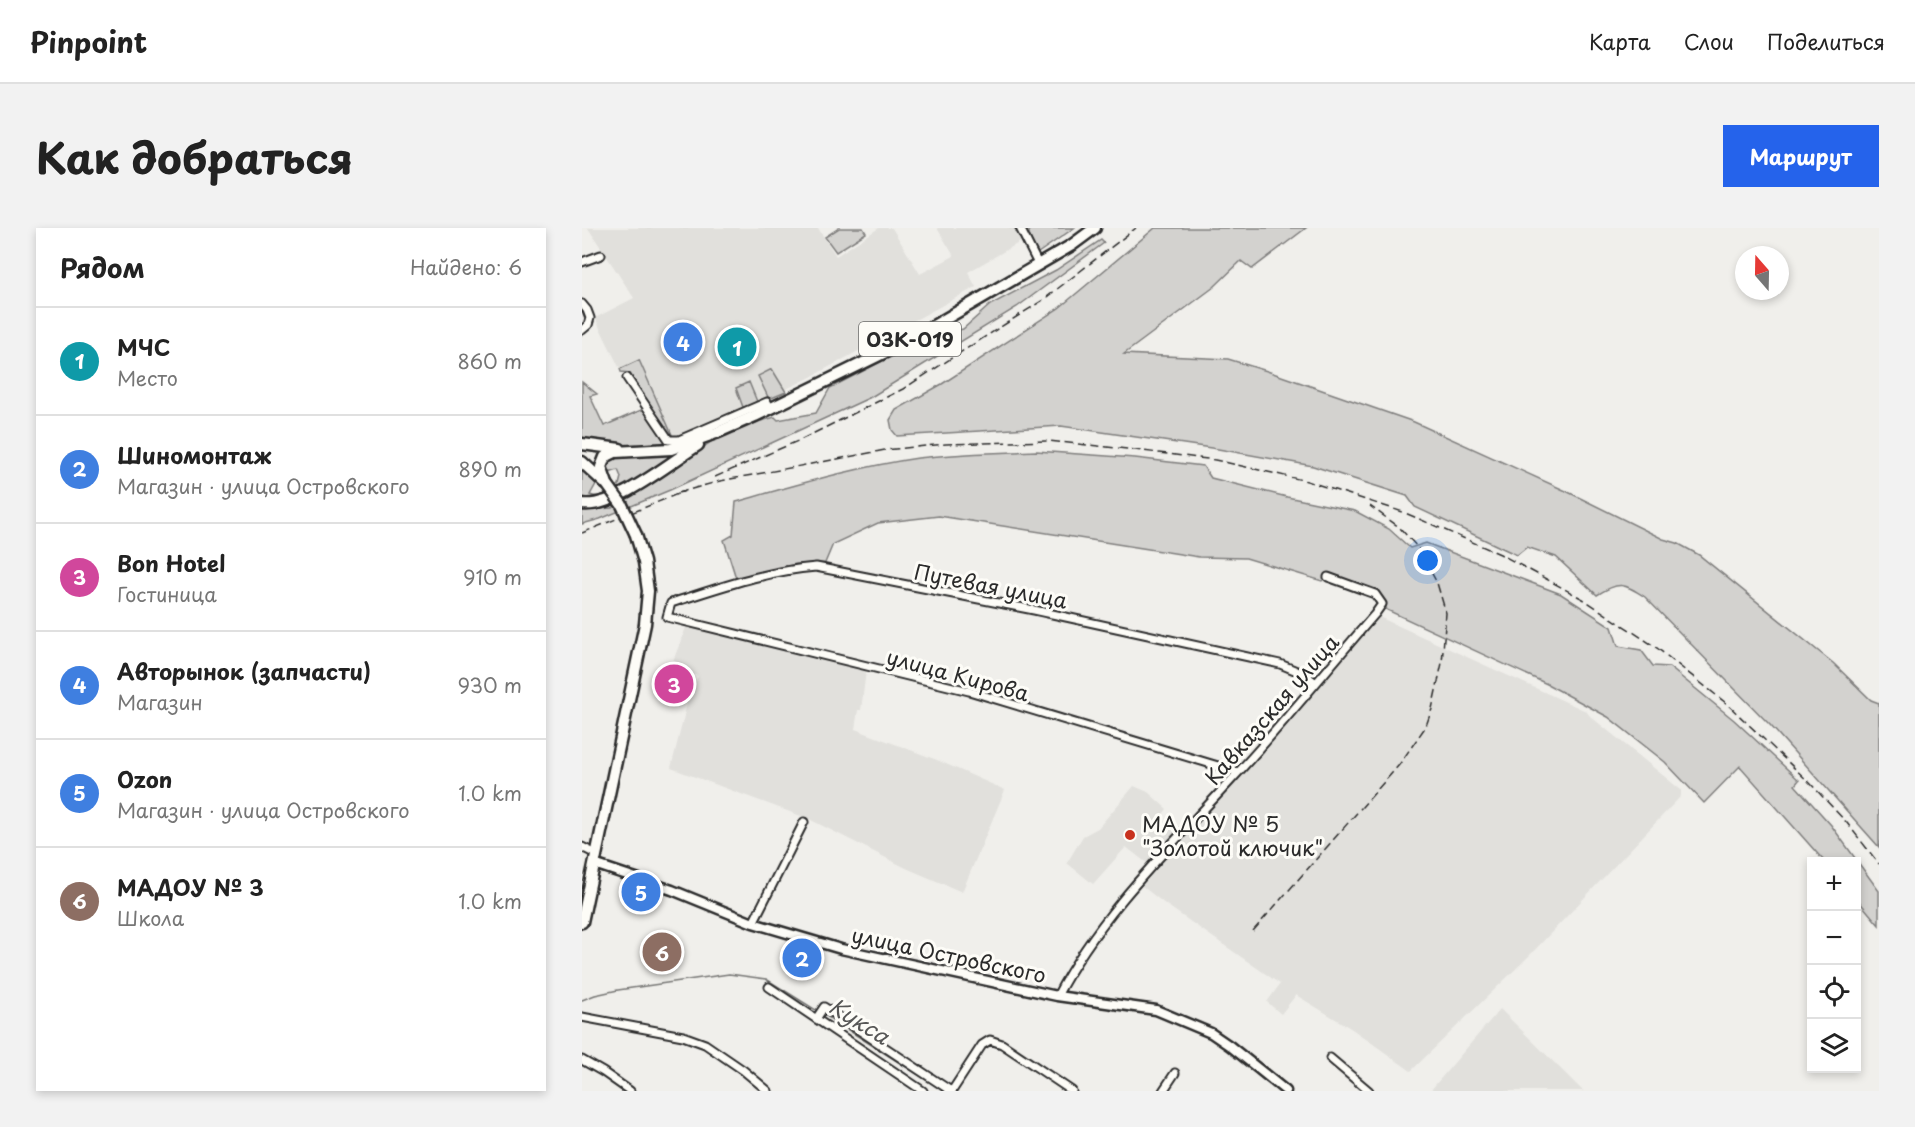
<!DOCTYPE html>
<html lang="ru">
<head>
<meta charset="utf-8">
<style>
	:root { --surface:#fff; --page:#f2f2f2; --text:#222; --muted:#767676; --line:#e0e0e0; --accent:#2563eb }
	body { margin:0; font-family:"Playpen Sans",sans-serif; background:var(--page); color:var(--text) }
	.controls { position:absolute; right:18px; bottom:18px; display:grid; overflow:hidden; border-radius:0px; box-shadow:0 3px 9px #0003 }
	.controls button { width:54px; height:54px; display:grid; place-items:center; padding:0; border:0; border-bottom:2px solid var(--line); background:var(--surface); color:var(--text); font:30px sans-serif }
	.compass { position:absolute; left:1153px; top:18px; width:54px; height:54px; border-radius:50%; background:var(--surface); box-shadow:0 3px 9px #0003; rotate:340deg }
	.you { position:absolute; left:846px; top:333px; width:21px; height:21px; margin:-15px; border:4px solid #fff; border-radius:50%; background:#1a73e8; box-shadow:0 0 0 9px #1a73e833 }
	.badge { display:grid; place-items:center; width:39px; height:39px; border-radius:50%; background:var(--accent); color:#fff; font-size:20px; font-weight:700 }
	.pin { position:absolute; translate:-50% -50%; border:3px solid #fff; box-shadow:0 2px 6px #0006 }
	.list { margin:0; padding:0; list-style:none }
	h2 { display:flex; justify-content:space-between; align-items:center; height:78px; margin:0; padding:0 24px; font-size:26px }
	h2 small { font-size:20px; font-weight:400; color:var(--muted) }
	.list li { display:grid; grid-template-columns:39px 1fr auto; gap:18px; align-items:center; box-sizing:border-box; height:108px; padding:0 24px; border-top:2px solid var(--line) }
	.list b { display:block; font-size:22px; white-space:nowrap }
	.list p { margin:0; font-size:20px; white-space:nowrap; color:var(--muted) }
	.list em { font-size:20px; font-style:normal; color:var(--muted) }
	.icon { flex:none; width:33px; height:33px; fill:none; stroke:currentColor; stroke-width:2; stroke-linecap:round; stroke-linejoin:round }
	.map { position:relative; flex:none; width:1297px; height:863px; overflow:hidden; border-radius:0px }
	header { display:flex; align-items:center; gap:36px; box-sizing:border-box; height:84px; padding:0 30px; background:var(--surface); border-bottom:2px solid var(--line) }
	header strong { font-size:28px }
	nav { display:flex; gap:33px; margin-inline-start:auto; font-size:21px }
	.intro { display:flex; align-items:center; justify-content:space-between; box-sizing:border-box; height:144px; padding:0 36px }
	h1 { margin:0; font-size:42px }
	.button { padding:15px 27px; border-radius:0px; background:var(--accent); color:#fff; font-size:21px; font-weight:700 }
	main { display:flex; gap:36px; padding:0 36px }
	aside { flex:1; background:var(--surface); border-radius:0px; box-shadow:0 3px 9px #0003 }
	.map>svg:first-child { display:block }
	.built { fill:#e1e0dc }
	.green { fill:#d3d2cf; stroke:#7f7e7d; stroke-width:1.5 }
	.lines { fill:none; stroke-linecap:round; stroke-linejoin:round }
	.stream { stroke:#777775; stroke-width:1.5 }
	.minor-casing { stroke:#2b2b2b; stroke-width:11 }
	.tertiary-casing { stroke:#2b2b2b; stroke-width:13 }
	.primary-casing { stroke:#2b2b2b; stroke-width:15 }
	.minor { stroke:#fdfcf7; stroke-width:7 }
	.tertiary { stroke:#fdfcf7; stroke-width:8 }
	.primary { stroke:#fdfcf7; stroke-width:10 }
	.rail { stroke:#2b2b2b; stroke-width:1.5; stroke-dasharray:9 4.5; stroke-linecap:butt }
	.primary-bridge-casing { stroke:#2b2b2b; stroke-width:15; stroke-linecap:butt }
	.primary-bridge { stroke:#fdfcf7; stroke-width:10 }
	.poi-dot { fill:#c8321e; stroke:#fdfcf7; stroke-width:2 }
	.labels { text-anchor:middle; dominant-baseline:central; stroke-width:6; stroke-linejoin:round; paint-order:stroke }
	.shield { fill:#fdfcf7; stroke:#6a6a68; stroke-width:1.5 }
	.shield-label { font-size:20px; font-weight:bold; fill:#2b2b2b }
	.street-label { font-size:21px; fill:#2b2b2b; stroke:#fdfcf7 }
	.poi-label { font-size:21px; fill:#2b2b2b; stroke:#fdfcf7; text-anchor:start }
	.water-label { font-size:22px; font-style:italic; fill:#575756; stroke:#fdfcf7 }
</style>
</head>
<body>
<header>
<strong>Pinpoint</strong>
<nav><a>Карта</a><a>Слои</a><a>Поделиться</a></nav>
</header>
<div class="intro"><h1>Как добраться</h1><a class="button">Маршрут</a></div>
<main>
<aside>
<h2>Рядом<small>Найдено: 6</small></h2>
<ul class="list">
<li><span class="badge" style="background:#0f9aa8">1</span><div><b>МЧС</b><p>Место</p></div><em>860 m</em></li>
<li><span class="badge" style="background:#3f7fe0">2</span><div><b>Шиномонтаж</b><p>Магазин · улица Островского</p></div><em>890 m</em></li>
<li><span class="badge" style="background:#d1479c">3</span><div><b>Bon Hotel</b><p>Гостиница</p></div><em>910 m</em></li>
<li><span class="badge" style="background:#3f7fe0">4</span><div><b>Авторынок (запчасти)</b><p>Магазин</p></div><em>930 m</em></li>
<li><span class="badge" style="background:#3f7fe0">5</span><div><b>Ozon</b><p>Магазин · улица Островского</p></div><em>1.0 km</em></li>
<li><span class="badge" style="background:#8d6e63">6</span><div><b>МАДОУ № 3</b><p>Школа</p></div><em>1.0 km</em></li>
</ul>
</aside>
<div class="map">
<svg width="1297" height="863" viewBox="0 0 1297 863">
	<rect width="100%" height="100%" fill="#f0efeb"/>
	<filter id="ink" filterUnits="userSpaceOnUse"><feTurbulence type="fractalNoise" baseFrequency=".0167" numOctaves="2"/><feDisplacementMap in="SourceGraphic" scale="12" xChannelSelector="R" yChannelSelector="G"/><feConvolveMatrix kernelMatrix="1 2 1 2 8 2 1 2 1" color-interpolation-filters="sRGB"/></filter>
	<g filter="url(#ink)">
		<path class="built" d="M6 0H236L254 28 297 0H310L338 46 372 28 355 0H433L440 13 386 44 394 59 225 151 160 182 91 209 57 133 38 141 13 90 52 70Z
			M797 389 1004 483 1008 488 1099 562V568L948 727 829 843 770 801 714 767 699 786 685 774 698 756 583 676 560 658Z
			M105 397 284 443 279 482H276L273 501 355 532 423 562 380 664 324 640 227 591 89 540 105 476 116 448 89 438Z
			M552 558 566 564 585 581 578 590 594 606 566 636 544 619 511 656 485 635 501 608 516 600Z
			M918 781 1001 863H848Z"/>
		<path class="green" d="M257 0H281L284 5 254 24 243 9Z
			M448 0H492L456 25 448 12 447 3Z
			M573 0H724L670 41 659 33 632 59 542 126 646 131 685 143 832 194 984 263 1081 311 1095 315 1117 327 1251 435 1289 472 1297 475V619L1189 498 1063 369C1042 355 1037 353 1015 367L974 329 945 319 935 327 833 279 825 268 731 238 636 221 479 198 315 208 310 202 308 192 314 182 360 156 477 80Z
			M519 12 522 15 435 79 289 169 88 262 18 291 0 296V282L30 280 135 210 165 197 193 189 196 192 234 185 248 160 347 109 381 101 408 77 474 42Z
			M57 132 91 209 86 216C58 218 27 220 0 212V154L15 166 8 168 22 198 64 180 48 145 39 144 38 141Z
			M190 141 204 164 187 171 176 148Z
			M167 154 176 176 162 182 154 160Z
			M454 223 553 230 621 238 629 250 705 269 773 283 807 301 828 320 844 315 979 366 1030 399 1036 418 1059 422 1071 438 1087 439 1152 492 1217 552 1213 557 1249 597 1297 663V697L1275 671 1274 634 1242 633 1158 538 1122 575 1083 534 1026 489 965 456 805 382 798 366 746 346 740 353 664 330 617 329 357 288 296 295 251 316 243 335 214 336 154 350 142 312 151 307 154 274C214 257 274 239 336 230 375 225 415 225 454 223Z
			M89 227 90 228 40 263 23 271 0 272V240L14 256 8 267C19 272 28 264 37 257L39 249 36 242 27 245 25 240 28 232 33 229Z"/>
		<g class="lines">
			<path class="stream" d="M0 772 13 767 36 762 147 746 184 751 237 784
				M241 786 362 863"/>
			<g class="minor-casing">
				<path id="minor" d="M438 0 456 36
					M0 34 19 27
					M0 76 5 82 8 90 6 97 0 102
					M45 150 87 212H97L185 174 189 181
					M656 544 387 463 85 389 89 375C137 360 183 343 234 339L452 382 698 436 722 446 734 455
					M0 619 14 626
					M171 695 222 594
					M187 759 341 863
					M475 768C519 684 589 618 652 549 701 496 746 440 793 386L800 376 793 366 746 349
					M0 789 101 808 123 816 161 842 186 863
					M234 791 242 779 369 863
					M748 830 787 863
					M0 832 21 844 48 863
					M370 863 400 817 408 812 420 816 490 863
					M581 863 593 845"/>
			</g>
			<g class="tertiary-casing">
				<path id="tertiary" d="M12 636 90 662 171 695 259 721 475 768 574 782 629 805 648 818 704 863"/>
			</g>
			<g class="primary-casing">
				<path id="primary" d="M0 216 38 221
					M0 234 24 256
					M25 256 19 239 23 229 33 224 89 221 134 205 173 188 324 114 490 17 513 0
					M0 276C32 281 89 234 116 217
					M0 694 63 396 66 363 62 334 54 307"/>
			</g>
			<use href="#minor" class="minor"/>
			<use href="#tertiary" class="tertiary"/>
			<use href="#primary" class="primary"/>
			<path class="rail" d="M133 249 218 212 321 161 461 72 554 0
				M96 265 138 253 303 222 364 216 467 213 545 221 633 232 725 253 821 284 918 326 1001 371 1075 420 1144 475 1228 555 1265 595 1297 636
				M0 305 103 263
				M671 703 817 537 844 498 850 481 860 435 864 385 855 355 837 321 817 299 788 278"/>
			<g class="primary-bridge-casing">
				<path id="primary-bridge" d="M25 256 40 277 54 307"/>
			</g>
			<use href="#primary-bridge" class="primary-bridge"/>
		</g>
	</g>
	<circle class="poi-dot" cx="548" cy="607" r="6"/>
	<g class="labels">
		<rect class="shield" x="277" y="94" width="102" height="34" rx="4.5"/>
		<g class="shield-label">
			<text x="328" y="111">03К-019</text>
		</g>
		<g class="street-label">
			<text transform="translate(409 357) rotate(11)">Путевая улица</text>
			<text transform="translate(376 446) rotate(15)">улица Кирова</text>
			<text transform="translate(689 481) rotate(-49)">Кавказская улица</text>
			<text transform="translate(367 726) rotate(12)">улица Островского</text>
		</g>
		<g class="poi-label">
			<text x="560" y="595">МАДОУ № 5<tspan x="560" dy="24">"Золотой ключик"</tspan></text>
		</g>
		<g class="water-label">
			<text transform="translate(278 792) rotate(32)">Кукса</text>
		</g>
	</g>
</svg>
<div class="controls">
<button>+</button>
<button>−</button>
<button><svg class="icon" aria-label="locate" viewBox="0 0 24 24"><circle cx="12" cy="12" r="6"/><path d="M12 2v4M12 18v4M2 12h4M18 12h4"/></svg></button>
<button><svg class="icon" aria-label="layers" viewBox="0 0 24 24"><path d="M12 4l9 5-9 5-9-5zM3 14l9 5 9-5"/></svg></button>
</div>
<svg class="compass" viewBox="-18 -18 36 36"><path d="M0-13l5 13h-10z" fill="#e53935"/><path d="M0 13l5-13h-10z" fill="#767676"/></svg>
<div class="you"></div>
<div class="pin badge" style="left:155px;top:119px;background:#0f9aa8">1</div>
<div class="pin badge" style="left:220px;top:730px;background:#3f7fe0">2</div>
<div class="pin badge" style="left:92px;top:456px;background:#d1479c">3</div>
<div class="pin badge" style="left:101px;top:114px;background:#3f7fe0">4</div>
<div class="pin badge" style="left:59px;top:664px;background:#3f7fe0">5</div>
<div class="pin badge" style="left:80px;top:724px;background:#8d6e63">6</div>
</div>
</main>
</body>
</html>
